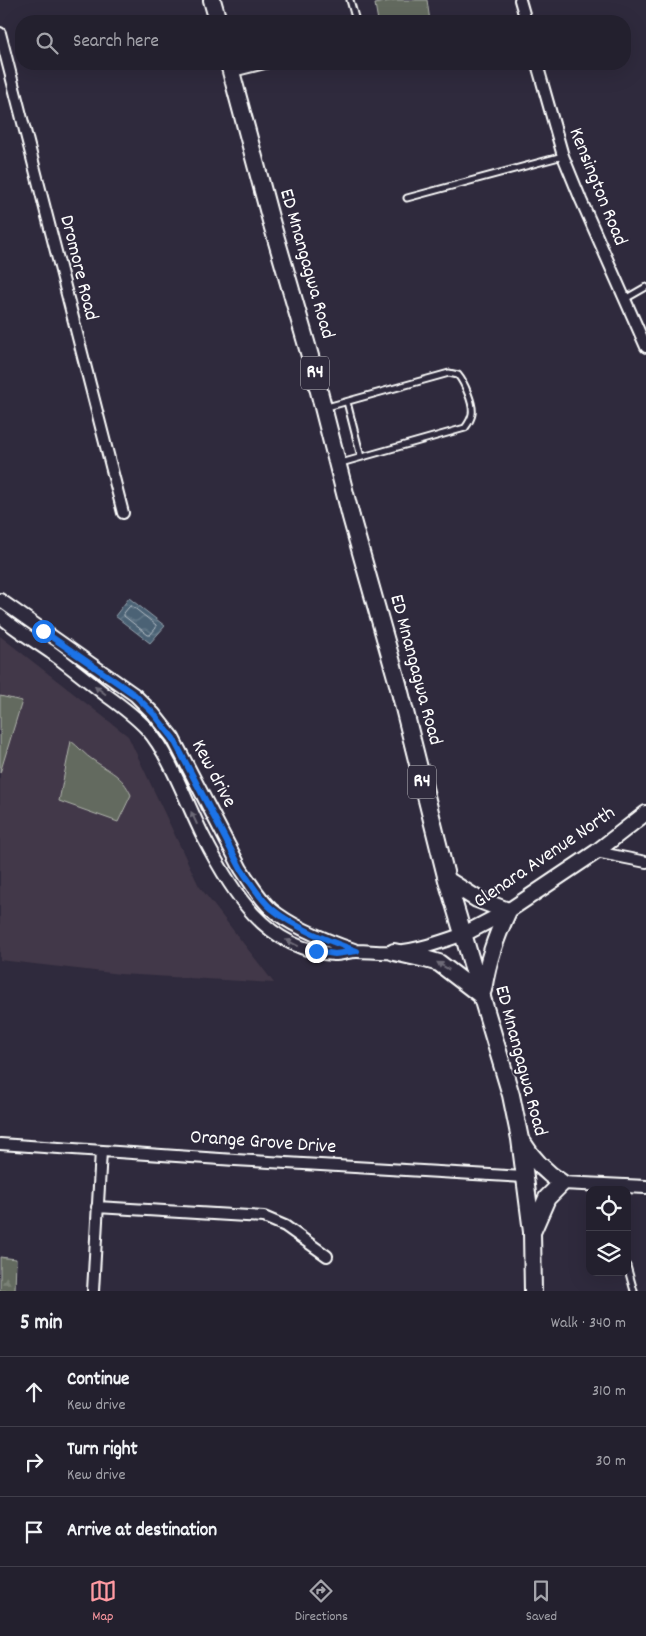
<!DOCTYPE html>
<html lang="en">
<head>
<meta charset="utf-8">
<style>
	:root { --surface:#23202e; --page:#2f2d3a; --text:#f1f3f6; --muted:#a3a3aa; --line:#403e4a; --accent:#ff9aa2 }
	body { margin:0; font-family:Dekko,sans-serif; background:var(--page); color:var(--text) }
	.controls { position:absolute; right:15px; bottom:15px; display:grid; overflow:hidden; border-radius:10px; box-shadow:0 5px 20px #0002 }
	.controls button { width:45px; height:45px; display:grid; place-items:center; padding:0; border:0; border-bottom:1px solid var(--line); background:var(--surface); color:var(--text); font:25px sans-serif }
	.stop { position:absolute; width:15px; height:15px; margin:-11px; border:4px solid #1a73e8; border-radius:50%; background:#fff }
	.stop.end { background:#1a73e8; border-color:#fff; box-shadow:0 1px 5px #0008 }
	.list { margin:0; padding:0; list-style:none }
	h2 { display:flex; justify-content:space-between; align-items:center; height:65px; margin:0; padding:0 20px; font-size:21px }
	h2 small { font-size:16px; font-weight:400; color:var(--muted) }
	.list li { display:grid; grid-template-columns:32px 1fr auto; gap:15px; align-items:center; box-sizing:border-box; height:70px; padding:0 20px; border-top:1px solid var(--line) }
	.list b { display:block; font-size:19px; white-space:nowrap }
	.list p { margin:0; font-size:16px; white-space:nowrap; color:var(--muted) }
	.list em { font-size:16px; font-style:normal; color:var(--muted) }
	.icon { flex:none; width:28px; height:28px; fill:none; stroke:currentColor; stroke-width:2; stroke-linecap:round; stroke-linejoin:round }
	.map { position:relative; flex:none; width:646px; height:1291px; overflow:hidden }
	.search { position:absolute; background:var(--surface); box-shadow:0 5px 20px #0002; left:15px; right:15px; top:15px; height:55px; display:flex; align-items:center; gap:12px; box-sizing:border-box; padding:0 18px; border-radius:20px; color:var(--muted); font-size:19px }
	.sheet { height:275px; background:var(--surface) }
	nav { display:flex; justify-content:space-around; align-items:center; box-sizing:border-box; height:70px; border-top:1px solid var(--line); background:var(--surface); font-size:14px; color:var(--muted) }
	nav a { display:grid; justify-items:center; gap:2px }
	nav .on { color:var(--accent) }
	.map>svg:first-child { display:block }
	.built { fill:#423848 }
	.forest { fill:url(#forest-firs); stroke:#b1b5ae }
	.pitch { fill:#636b5e; stroke:#b1b5ae }
	.water { fill:url(#water-waves); stroke:#93a1ac }
	.lines { fill:none; stroke-linecap:round; stroke-linejoin:round }
	.shore { stroke:#b7c0c8; stroke-width:1 }
	.service-casing { stroke:#fff; stroke-width:9 }
	.minor-casing { stroke:#fff; stroke-width:14 }
	.tertiary-casing { stroke:#fff; stroke-width:16 }
	.secondary-casing { stroke:#fff; stroke-width:18 }
	.trunk-casing { stroke:#fff; stroke-width:20 }
	.service { stroke:#2f2a3d; stroke-width:5 }
	.minor { stroke:#2f2a3d; stroke-width:10 }
	.tertiary { stroke:#2f2a3d; stroke-width:12 }
	.secondary { stroke:#2f2a3d; stroke-width:14 }
	.trunk { stroke:#2f2a3d; stroke-width:16 }
	.oneway { fill:#6d6a77 }
	.route { stroke:#1a73e8; stroke-width:6 }
	.labels { text-anchor:middle; dominant-baseline:central; stroke-width:4; stroke-linejoin:round; paint-order:stroke }
	.shield { fill:#2f2a3d; stroke:#c1bfc5; stroke-width:1 }
	.shield-label { font-size:19px; font-weight:bold; fill:#fff }
	.street-label { font-size:20px; fill:#fff; stroke:#2f2a3d }
</style>
</head>
<body>
<div class="map">
<svg width="646" height="1291" viewBox="0 0 646 1291">
	<defs>
		<pattern id="forest-firs" width="22" height="20" patternUnits="userSpaceOnUse" patternTransform="scale(1.25)"><rect width="22" height="20" fill="#636b5e"/><path d="M5 1l3.5 6h-7zM16 11l3.5 6h-7z" fill="#7a8176"/></pattern>
		<pattern id="water-waves" width="16" height="10" patternUnits="userSpaceOnUse" patternTransform="scale(1.25)"><rect width="16" height="10" fill="#4b6275"/><path d="M0 5q4-4 8 0t8 0" fill="none" stroke="#667a8a"/></pattern>
	</defs>
	<rect width="100%" height="100%" fill="#2f2a3d"/>
	<filter id="ink" filterUnits="userSpaceOnUse"><feTurbulence type="fractalNoise" baseFrequency=".02" numOctaves="2"/><feDisplacementMap in="SourceGraphic" scale="10" xChannelSelector="R" yChannelSelector="G"/><feConvolveMatrix kernelMatrix="1 2 1 2 8 2 1 2 1" color-interpolation-filters="sRGB"/></filter>
	<g filter="url(#ink)">
		<path class="built" d="M0 636 128 736 199 886 274 983 120 974 0 960Z"/>
		<path class="forest" d="M0 1257 16 1259 15 1291H0Z"/>
		<path class="pitch" d="M395 0H427L430 21H378L375 4Z
			M0 696 22 701 0 773Z
			M71 741C79 747 85 755 93 760 110 772 122 775 131 795L118 822 59 801Z"/>
		<path class="water" d="M129 598 165 626 150 643 115 616Z"/>
		<g class="lines">
			<path class="shore" d="M132 606 156 625V628L150 635H148L124 616V613L129 607Z"/>
			<g class="service-casing">
				<path id="service" d="M350 0 356 21
					M235 73 271 64
					M407 198 563 156
					M625 299 646 287
					M347 402 361 457
					M327 407 449 373 458 375C464 382 474 404 472 414 471 420 468 424 465 428L341 463
					M627 1266 634 1291"/>
			</g>
			<g class="minor-casing">
				<path id="minor" d="M520 0 526 21
					M0 33 123 513
					M537 64 563 156 581 200 646 347
					M596 852 646 862
					M0 1144 235 1160 524 1177
					M97 1207 264 1217 285 1226 327 1256
					M93 1291 101 1151"/>
			</g>
			<g class="tertiary-casing">
				<path id="tertiary" d="M0 600 135 695 154 714 173 738 241 869C250 882 259 898 271 909 291 926 328 941 354 950
					M0 616C16 630 35 641 52 653 71 667 88 681 106 695 120 705 135 716 147 729 170 755 187 804 203 836 231 891 266 950 334 954 341 954 349 951 357 951 369 951 381 953 394 952 419 950 441 942 464 934
					M562 1183 646 1187"/>
			</g>
			<g class="secondary-casing">
				<path id="secondary" d="M464 934 508 911 596 852 646 813"/>
			</g>
			<g class="trunk-casing">
				<path id="trunk" d="M212 0 218 21
					M229 64 271 221 310 356 351 517 398 684 447 880 511 1095 520 1139 532 1232 533 1291
					M447 880 477 899 508 911C495 939 488 960 483 990
					M394 952 425 959 439 963 482 996
					M523 1143C533 1160 545 1172 562 1183L547 1198 533 1230"/>
			</g>
			<use href="#service" class="service"/>
			<use href="#minor" class="minor"/>
			<use href="#tertiary" class="tertiary"/>
			<use href="#secondary" class="secondary"/>
			<use href="#trunk" class="trunk"/>
		</g>
		<defs><path id="oneway-solid" d="M-6-.8H1V-3.2L6.5 0L1 3.2V.8H-6Z" transform="scale(1.25)"/></defs>
		<g class="oneway">
			<use href="#oneway-solid" transform="translate(100 690) rotate(-143)"/>
			<use href="#oneway-solid" transform="translate(194 818) rotate(-115)"/>
			<use href="#oneway-solid" transform="translate(292 943) rotate(-154)"/>
			<use href="#oneway-solid" transform="translate(443 966) rotate(-149)"/>
		</g>
	</g>
	<g class="lines" filter="url(#ink)">
		<path class="route" d="M43 631 135 695 154 714 173 738 241 869C250 882 260 899 272 909 295 928 329 941 357 951L335 954 316 951"/>
	</g>
	<g class="labels">
		<g class="shield">
			<rect x="301" y="356.5" width="28" height="33" rx="4"/>
			<rect x="408" y="765.5" width="28" height="33" rx="4"/>
		</g>
		<g class="shield-label">
			<text x="315" y="373">R4</text>
			<text x="422" y="782">R4</text>
		</g>
		<g class="street-label">
			<text transform="translate(597 187) rotate(68)">Kensington Road</text>
			<text transform="translate(306 264) rotate(74)">ED Mnangagwa Road</text>
			<text transform="translate(78 268) rotate(76)">Dromore Road</text>
			<text transform="translate(415 670) rotate(75)">ED Mnangagwa Road</text>
			<text transform="translate(213 774) rotate(62)">Kew drive</text>
			<text transform="translate(545 858) rotate(-34)">Glenara Avenue North</text>
			<text transform="translate(520 1061) rotate(75)">ED Mnangagwa Road</text>
			<text transform="translate(263 1143) rotate(4)">Orange Grove Drive</text>
		</g>
	</g>
</svg>
<div class="controls">
<button><svg class="icon" aria-label="locate" viewBox="0 0 24 24"><circle cx="12" cy="12" r="6"/><path d="M12 2v4M12 18v4M2 12h4M18 12h4"/></svg></button>
<button><svg class="icon" aria-label="layers" viewBox="0 0 24 24"><path d="M12 4l9 5-9 5-9-5zM3 14l9 5 9-5"/></svg></button>
</div>
<div class="stop" style="left:43px;top:631px"></div>
<div class="stop end" style="left:316px;top:951px"></div>
<div class="search"><svg class="icon" aria-label="search" viewBox="0 0 24 24"><circle cx="10" cy="10" r="6"/><path d="M15 15l6 6"/></svg>Search here</div>
</div>
<section class="sheet">
<h2>5 min<small>Walk · 340 m</small></h2>
<ul class="list">
<li><svg class="icon" aria-label="ahead" viewBox="0 0 24 24"><path d="M12 20V5M6 11l6-6 6 6"/></svg><div><b>Continue</b><p>Kew drive</p></div><em>310 m</em></li>
<li><svg class="icon" aria-label="right" viewBox="0 0 24 24"><path d="M7 20v-9h11M14 6l5 5-5 5"/></svg><div><b>Turn right</b><p>Kew drive</p></div><em>30 m</em></li>
<li><svg class="icon" aria-label="arrive" viewBox="0 0 24 24"><path d="M6 21V4h12l-3 4 3 4H6"/></svg><div><b>Arrive at destination</b></div></li>
</ul>
</section>
<nav>
<a class="on"><svg class="icon" aria-label="map" viewBox="0 0 24 24"><path d="M3 6l6-2 6 2 6-2v14l-6 2-6-2-6 2zM9 4v14M15 6v14"/></svg>Map</a>
<a><svg class="icon" aria-label="directions" viewBox="0 0 24 24"><path d="M12 3l9 9-9 9-9-9zM9 14v-3h6M13 9l2 2-2 2"/></svg>Directions</a>
<a><svg class="icon" aria-label="saved" viewBox="0 0 24 24"><path d="M7 4h10v16l-5-4-5 4z"/></svg>Saved</a>
</nav>
</body>
</html>
